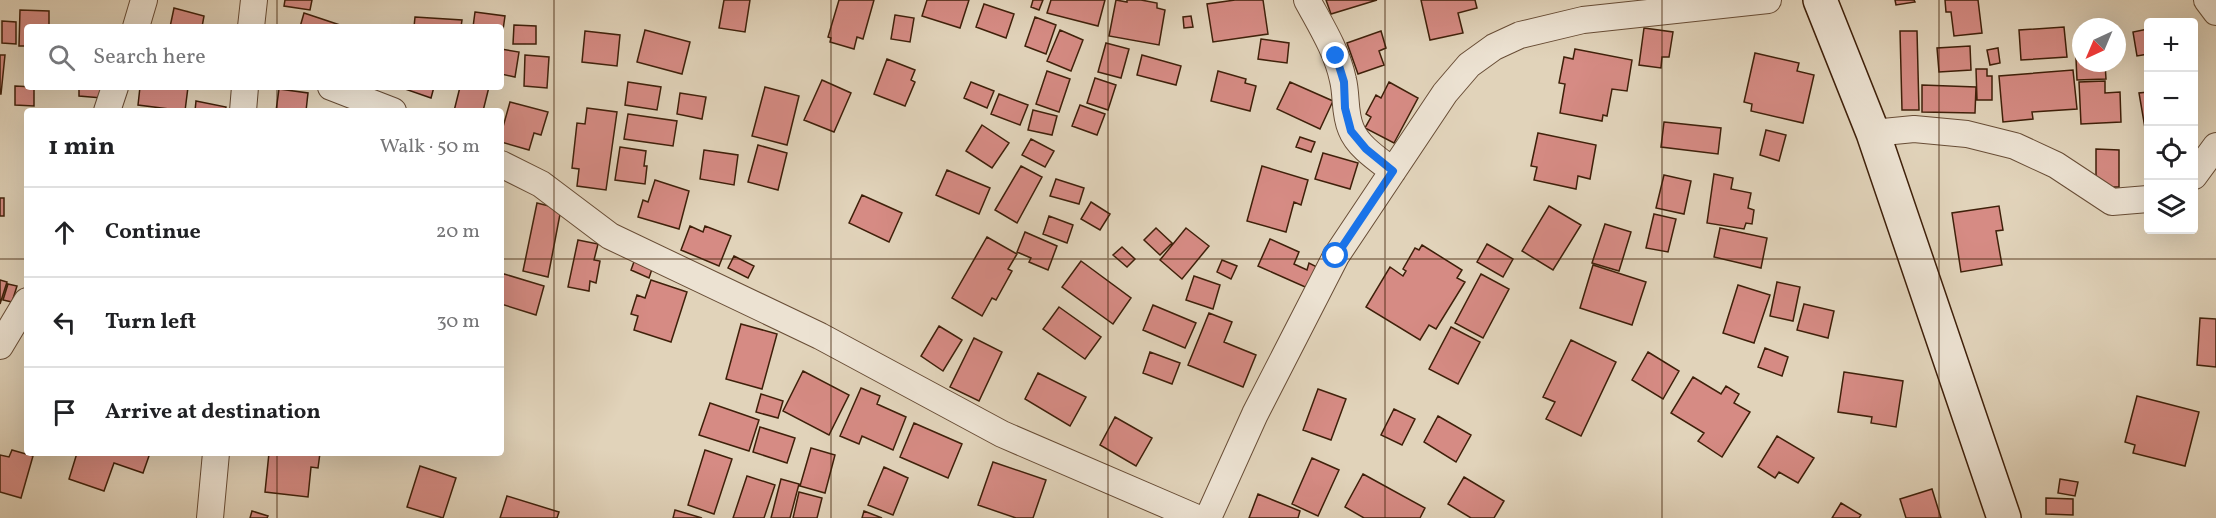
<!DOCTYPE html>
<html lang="en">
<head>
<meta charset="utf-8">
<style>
	:root { --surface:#fff; --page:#f6f6f6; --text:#202124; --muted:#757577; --line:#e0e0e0 }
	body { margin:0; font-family:Vollkorn,serif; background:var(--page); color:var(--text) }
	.controls { position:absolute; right:18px; top:18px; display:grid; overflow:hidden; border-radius:6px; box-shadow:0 6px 24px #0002 }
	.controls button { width:54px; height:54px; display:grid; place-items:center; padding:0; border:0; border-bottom:2px solid var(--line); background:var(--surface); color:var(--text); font:30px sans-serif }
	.compass { position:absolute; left:2072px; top:18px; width:54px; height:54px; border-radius:50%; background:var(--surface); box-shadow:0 6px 24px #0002; rotate:224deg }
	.stop { position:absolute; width:18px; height:18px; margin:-14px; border:4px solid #1a73e8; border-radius:50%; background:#fff }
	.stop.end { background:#1a73e8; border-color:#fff; box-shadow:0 2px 6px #0008 }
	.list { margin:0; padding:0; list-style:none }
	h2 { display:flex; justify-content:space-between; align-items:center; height:78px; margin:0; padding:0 24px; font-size:26px }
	h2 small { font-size:20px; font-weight:400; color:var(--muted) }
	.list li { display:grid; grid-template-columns:39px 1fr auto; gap:18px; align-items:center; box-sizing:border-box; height:90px; padding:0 24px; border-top:2px solid var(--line) }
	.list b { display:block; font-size:22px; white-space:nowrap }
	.list em { font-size:20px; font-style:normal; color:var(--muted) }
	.icon { flex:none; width:33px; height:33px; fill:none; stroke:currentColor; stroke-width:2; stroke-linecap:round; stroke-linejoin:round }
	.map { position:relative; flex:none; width:2216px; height:518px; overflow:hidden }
	.search { position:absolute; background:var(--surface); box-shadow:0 6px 24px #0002; left:24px; top:24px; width:480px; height:66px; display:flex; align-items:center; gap:15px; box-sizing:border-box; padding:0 21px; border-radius:6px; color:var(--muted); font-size:22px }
	.panel { position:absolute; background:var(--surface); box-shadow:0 6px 24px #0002; left:24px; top:108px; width:480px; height:348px; border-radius:6px }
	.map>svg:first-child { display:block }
	.building { fill:#d68b84; stroke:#3f200a; stroke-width:1.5 }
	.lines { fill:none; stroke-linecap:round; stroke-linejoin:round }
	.street-casing { stroke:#684d36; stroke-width:28 }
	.secondary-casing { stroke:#3f200a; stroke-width:36 }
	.street { stroke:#ece2d2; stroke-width:26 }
	.secondary { stroke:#ece2d2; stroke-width:33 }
	.route { stroke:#1a73e8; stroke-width:8 }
	.grid { fill:none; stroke:#3f200a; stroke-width:1.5; stroke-opacity:0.55 }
</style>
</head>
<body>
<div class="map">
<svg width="2216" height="518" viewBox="0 0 2216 518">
	<rect width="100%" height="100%" fill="#e1d3ba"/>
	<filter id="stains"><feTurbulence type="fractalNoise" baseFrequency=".00333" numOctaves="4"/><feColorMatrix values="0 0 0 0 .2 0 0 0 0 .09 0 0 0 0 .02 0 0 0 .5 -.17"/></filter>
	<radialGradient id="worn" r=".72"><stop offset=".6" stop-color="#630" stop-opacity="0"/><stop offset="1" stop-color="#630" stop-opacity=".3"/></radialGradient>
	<path class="building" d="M285 0H312L310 10 284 6Z
		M724 0H750L745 32 719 28Z
		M839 0H874L863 39 857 37 854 49 830 42 831 38 828 37Z
		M927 0H969L960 28 922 16Z
		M1033 0H1043L1039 10 1031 7Z
		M1051 0H1105L1098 26 1047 13Z
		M1116 0 1127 2V0H1141L1157 3V8L1165 10 1159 45 1109 36Z
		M1235 0H1263L1268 34 1213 42 1207 4Z
		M1326 0H1377L1331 14Z
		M1421 0H1475L1477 8 1458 13 1463 33 1430 40Z
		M1895 0H1914L1915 2 1896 5Z
		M1945 0H1978L1982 33 1954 36 1951 12H1946Z
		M984 4 1014 14 1006 38 976 27Z
		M174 8 204 16 202 27H170Z
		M20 10 49 11V27H27V46H19Z
		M475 12 505 16 502 37 501 27H473Z
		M304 13 346 27H300Z
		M895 15 914 18 910 42 891 39Z
		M1191 16 1193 27 1184 28 1183 17Z
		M415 17 462 20 461 27H414Z
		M1035 17 1056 25 1046 54 1025 46Z
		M2 21 16 22V44L2 43Z
		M514 25 536 26V44H513Z
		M2064 27 2067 57 2021 60 2019 30Z
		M1644 28 1673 32 1669 57H1662L1661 68 1639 65Z
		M2148 29V54L2137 56 2133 32Z
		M645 30 690 42 682 74 637 62Z
		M1060 30 1083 40 1071 71 1047 61Z
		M585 31 620 35 617 66 582 62Z
		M1381 31 1386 48 1379 51 1384 65 1358 74 1347 43Z
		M1900 31H1917L1919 110H1902Z
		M2075 38H2081V63H2105L2106 79 2077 80Z
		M1261 39 1289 43 1287 63 1258 59Z
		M1106 43 1129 49 1121 78 1098 72Z
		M1970 46 1971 70 1939 72 1937 48Z
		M1998 48 2000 63 1990 65 1987 50Z
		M501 49 519 52 515 77 501 74Z
		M1575 49 1632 60 1627 91 1612 89 1607 116 1603 115 1602 121 1560 113 1565 84 1559 83 1564 57 1573 59Z
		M1755 53 1799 63 1797 71 1814 75 1803 123 1751 111 1752 104 1744 102Z
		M0 55H5L1 94H0Z
		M525 55 549 57 547 88 524 86Z
		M1142 55 1181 66 1176 85 1137 75Z
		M887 59 915 70 911 80 915 82 905 106 874 94Z
		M1976 69H1987V76H1992V100H1977Z
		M2073 70 2077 109 2032 112 2033 119 2003 122 1999 76Z
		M1047 71 1070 79 1059 112 1036 104Z
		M1218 71 1246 79 1245 83 1256 86 1250 111 1211 101Z
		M1095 78 1116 85 1108 110 1087 103Z
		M822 80 851 93 834 132 804 120Z
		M2105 81V93L2120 92 2121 122 2081 124 2079 82Z
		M628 82 661 87 657 110 625 105Z
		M971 82 994 91 987 108 964 98Z
		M1290 82 1333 101 1320 129 1277 109Z
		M1389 82 1418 98 1394 143 1365 128 1371 117 1366 114 1376 95 1381 98Z
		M1922 85 1976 87 1975 113 1922 112Z
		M15 86 34 87V106L15 105Z
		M79 87H103L102 98 79 96Z
		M140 87H188L185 111 138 105Z
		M405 87H434L431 98 405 89Z
		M460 87H489L483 111H454Z
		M765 87 799 96 787 145 752 136Z
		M279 89 308 93 306 111H276Z
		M2148 92V134H2146L2139 93Z
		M680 93 706 97 702 119 677 114Z
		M999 94 1028 105 1020 125 991 114Z
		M196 101 226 107 225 111H195Z
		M510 102 548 112 541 135 534 133 529 150 501 142V134Z
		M1080 105 1105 114 1097 135 1072 126Z
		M587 108 617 112 606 190 577 186 579 169 572 168 577 123 585 124Z
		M1033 110 1057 116 1052 135 1028 130Z
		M628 114 677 121 673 146 624 139Z
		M1664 122 1721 128 1718 154 1661 147Z
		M982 125 1009 143 992 168 966 151Z
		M1766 130 1786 135 1779 161 1760 155Z
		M1538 133 1596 145 1590 179 1578 176 1576 189 1534 180 1537 167 1531 166Z
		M1300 137 1315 142 1311 152 1296 147Z
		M1031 139 1054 151 1045 167 1022 155Z
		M758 145 787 153 778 190 748 182Z
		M620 147 646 151 644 166H647L645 184 615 180Z
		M2096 149 2119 150V187H2096Z
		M704 150 738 155 734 185 700 179Z
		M1323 153 1358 163 1350 189 1315 179Z
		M1021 166 1042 177 1017 223 995 210Z
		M1262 166 1308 180 1301 205 1294 202 1286 232 1247 221Z
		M947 170 990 188 979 214 936 195Z
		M1714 174 1733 178 1731 189 1751 193 1748 208 1754 210 1752 224 1746 223 1744 229 1707 223Z
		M1664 175 1691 181 1684 214 1656 208Z
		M1056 179 1084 188 1079 204 1050 196Z
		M655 180 689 191 679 229 638 217 643 200 648 202Z
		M862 195 902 213 889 242 849 223Z
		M0 198H4V216H0Z
		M1091 202 1110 214 1100 230 1081 219Z
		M537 203 561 209 548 277 523 271Z
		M1549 206 1581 225 1553 270 1522 251Z
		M1999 206 2003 230 1996 231 2002 265 1961 272 1952 213Z
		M1654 214 1676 219 1668 252 1646 248Z
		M1049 216 1073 225 1067 243 1043 234Z
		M1605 224 1631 232 1619 271 1592 263Z
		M690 226 703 232 705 226 731 236 719 266 681 250Z
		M1156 228 1172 243 1160 255 1144 240Z
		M1186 228 1209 246 1182 279 1160 260Z
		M1720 228 1767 238 1761 268 1714 257Z
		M1025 232 1057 246 1048 270 1029 262 1031 258 1017 252Z
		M987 237 1017 254 1008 269 1012 271 996 300 992 298 982 316 952 298Z
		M1270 239 1299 252 1294 264 1307 270 1309 263 1321 269 1312 290 1258 266Z
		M578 240 598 244 594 260 600 261 596 283 590 281 589 291 568 287Z
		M1487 244 1513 259 1503 277 1477 262Z
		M1422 245 1462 270 1457 278 1465 282 1436 329 1429 325 1420 340 1366 307 1390 267 1403 276 1406 271 1403 269 1415 248 1419 250Z
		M1122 247 1135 259 1127 267 1113 255Z
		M734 256 754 266 748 278 728 268Z
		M635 259 653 266 649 278 631 270Z
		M1222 260 1237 266 1231 279 1217 272Z
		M1081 261 1131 298 1113 324 1062 287Z
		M1593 265 1646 282 1632 325 1580 308Z
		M501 273 544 286 536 315 501 304Z
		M1481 274 1509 289 1483 338 1455 323Z
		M1194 276 1220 285 1213 309 1186 300Z
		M0 280 7 282 0 304Z
		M651 280 687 292 671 342 634 330 638 316 631 314 637 295 645 298Z
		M1777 282 1800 287 1793 321 1770 316Z
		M8 284 17 286 12 302 3 300Z
		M1738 285 1770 295 1754 343 1723 333Z
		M1804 304 1834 311 1828 338 1797 330Z
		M1153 305 1196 323 1185 348 1143 330Z
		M1059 307 1101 337 1085 359 1043 329Z
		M1209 313 1232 322 1224 342 1256 355 1243 387 1188 365Z
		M2200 318 2216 319V367L2197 365Z
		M741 324 777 334 762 389 726 379Z
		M939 326 962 340 943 371 921 356Z
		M1451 327 1480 342 1458 384 1429 369Z
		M974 338 1002 352 979 401 950 387Z
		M1571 340 1616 362 1581 436 1546 419 1555 402 1543 397Z
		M1765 348 1788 357 1782 376 1758 367Z
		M1150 352 1180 363 1172 384 1143 373Z
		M1648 352 1679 371 1663 399 1632 380Z
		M803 371 849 395 829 435 783 411Z
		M1844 372 1903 381 1896 427 1871 423 1872 417 1838 412Z
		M1038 373 1086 397 1070 426 1025 399Z
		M1693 377 1721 394 1726 386 1739 394 1734 403 1750 412 1722 457 1698 441 1704 433 1671 413Z
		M861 388 880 396 877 404 906 417 893 450 862 436 859 444 840 436Z
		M1318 389 1346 399 1331 440 1303 430Z
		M761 394 783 401 778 418 756 412Z
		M2137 396 2199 412 2185 466 2133 453 2135 445 2125 442Z
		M710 403 759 420 749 451 699 435Z
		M1394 409 1415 419 1402 445 1381 435Z
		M1438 416 1471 435 1456 462 1424 442Z
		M1115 417 1152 438 1136 466 1100 445Z
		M914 423 962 444 948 478 900 457Z
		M760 427 795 438 787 463 753 452Z
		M1777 436 1814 458 1798 483 1779 472 1775 478 1758 467Z
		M811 448 835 455 825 493 800 486Z
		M12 450 33 456 21 498 0 492V455L9 457Z
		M705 450 732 459 714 514 688 505Z
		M77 453H150L143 473 114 463 104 491 69 479Z
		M269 453H320L318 468 311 467 308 497 265 492Z
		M1312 458 1339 470 1318 516 1292 504Z
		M993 462 1046 480 1033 518H1016L978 505Z
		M420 466 456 478 443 518 407 507Z
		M884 467 908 478 893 515 868 505Z
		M1363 474 1425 508 1420 518H1364L1345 507Z
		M747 476 775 485 764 518H733Z
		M1464 477 1504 501 1494 518H1471L1448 504Z
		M781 479 799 484 790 518H771Z
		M2060 479 2078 482 2075 496 2058 493Z
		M1932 489 1941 518H1906L1900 499Z
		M799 492 822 498 817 518H793Z
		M1258 494 1300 511 1298 518H1249Z
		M507 496 559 512 557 518H500Z
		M2046 498 2073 499V515L2046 514Z
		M1841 503 1861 515 1859 518H1832Z
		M675 510 702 518H673Z
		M252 511 268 516 267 518H250Z
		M864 511 882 518H862Z"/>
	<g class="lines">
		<g class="street-casing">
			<path id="street" d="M1307 0C1321 26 1337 51 1343 80 1347 96 1344 113 1351 129 1358 147 1379 160 1393 171
				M2207 0 2216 12
				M136 27 144 0
				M251 27 254 0
				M331 87 393 111
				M107 111 115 87
				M243 111 245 87
				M1873 133 1914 129 1967 134 2015 146 2056 165 2112 202 2148 199
				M501 164 541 184 610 236 820 336 1002 434 1197 518
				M2194 176 2216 146
				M0 346 27 301
				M210 518 216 453
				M1208 518 1255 414 1336 256 1445 93 1469 65 1494 47 1520 35 1583 20 1768 0"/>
		</g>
		<g class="secondary-casing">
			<path id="secondary" d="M1820 0 1873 133 2004 518"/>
		</g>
		<use href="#street" class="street"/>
		<use href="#secondary" class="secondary"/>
	</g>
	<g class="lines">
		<path class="route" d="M1336 56 1344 82 1345 108 1351 131 1366 149 1393 171 1336 256"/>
	</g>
	<path class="grid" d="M277 0V27M554 0V518M831 0V518M1108 0V518M1385 0V518M1662 0V518M1939 0V518M277 87V111M0 259H27M501 259H2216M277 453V518"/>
	<rect width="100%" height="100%" filter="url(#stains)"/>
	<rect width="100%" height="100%" fill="url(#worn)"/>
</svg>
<div class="controls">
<button>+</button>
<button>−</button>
<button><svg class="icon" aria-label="locate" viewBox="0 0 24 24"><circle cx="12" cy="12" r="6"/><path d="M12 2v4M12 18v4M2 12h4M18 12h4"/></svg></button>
<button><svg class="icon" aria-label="layers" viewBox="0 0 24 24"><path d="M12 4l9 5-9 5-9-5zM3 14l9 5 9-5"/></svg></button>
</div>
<svg class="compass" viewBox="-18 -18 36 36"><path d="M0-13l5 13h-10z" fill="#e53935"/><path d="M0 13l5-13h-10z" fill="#757577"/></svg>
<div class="stop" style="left:1336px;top:256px"></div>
<div class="stop end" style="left:1336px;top:56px"></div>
<div class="search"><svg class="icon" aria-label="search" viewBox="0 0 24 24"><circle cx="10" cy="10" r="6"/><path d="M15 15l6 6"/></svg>Search here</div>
<section class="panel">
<h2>1 min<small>Walk · 50 m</small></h2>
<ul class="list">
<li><svg class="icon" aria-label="ahead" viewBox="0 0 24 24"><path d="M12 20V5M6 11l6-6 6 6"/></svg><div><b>Continue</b></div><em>20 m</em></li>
<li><svg class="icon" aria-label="left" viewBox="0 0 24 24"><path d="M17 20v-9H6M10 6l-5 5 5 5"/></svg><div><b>Turn left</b></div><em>30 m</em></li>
<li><svg class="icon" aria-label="arrive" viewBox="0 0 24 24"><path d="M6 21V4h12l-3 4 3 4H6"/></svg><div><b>Arrive at destination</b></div></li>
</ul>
</section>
</div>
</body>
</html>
